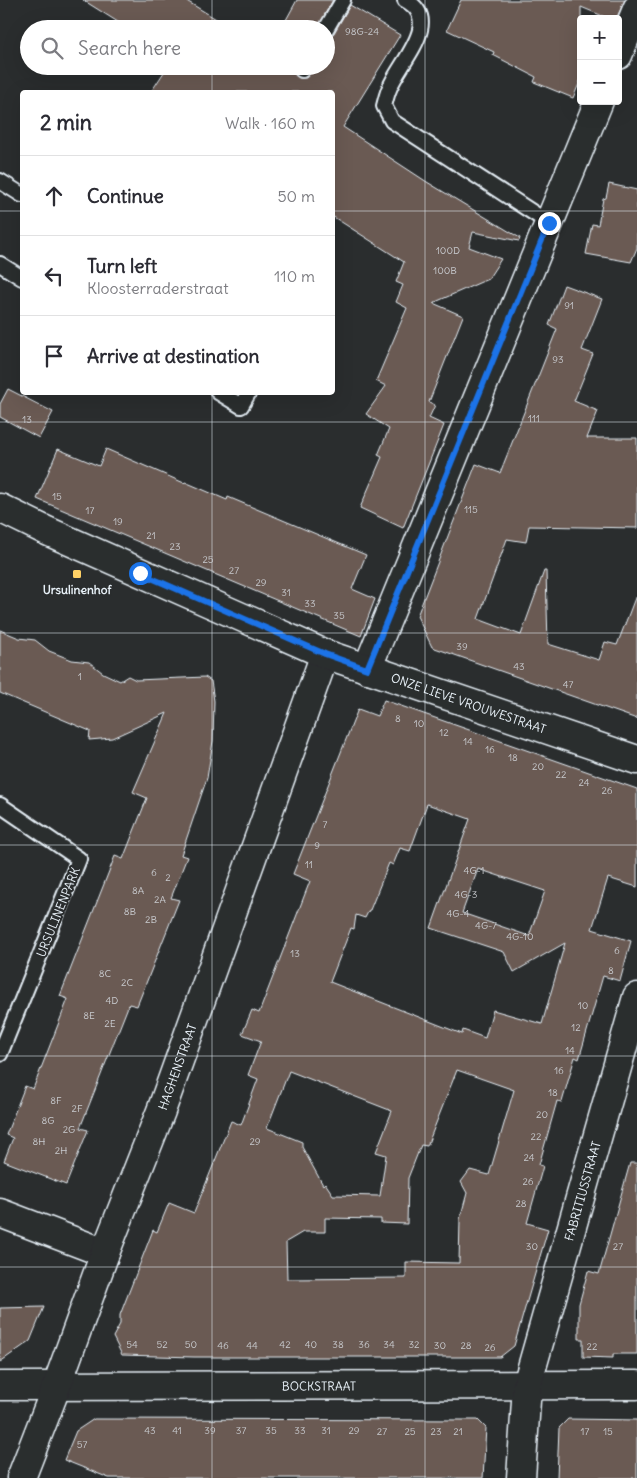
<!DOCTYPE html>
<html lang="en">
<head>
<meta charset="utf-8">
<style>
	:root { --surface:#fff; --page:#f2f2f3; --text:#2b2b33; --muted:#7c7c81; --line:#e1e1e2 }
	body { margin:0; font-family:Delius,sans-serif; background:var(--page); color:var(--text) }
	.controls { position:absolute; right:15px; top:15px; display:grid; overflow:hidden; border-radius:5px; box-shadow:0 5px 20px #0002 }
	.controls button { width:45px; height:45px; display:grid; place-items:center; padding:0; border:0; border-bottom:1px solid var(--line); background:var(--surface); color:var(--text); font:25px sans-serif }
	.stop { position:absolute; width:15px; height:15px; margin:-11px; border:4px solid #1a73e8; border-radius:50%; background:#fff }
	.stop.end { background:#1a73e8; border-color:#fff; box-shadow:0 1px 5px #0008 }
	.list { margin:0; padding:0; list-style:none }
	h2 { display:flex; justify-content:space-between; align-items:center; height:65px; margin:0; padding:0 20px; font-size:21px }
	h2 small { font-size:16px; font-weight:400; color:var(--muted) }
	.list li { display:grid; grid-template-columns:32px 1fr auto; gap:15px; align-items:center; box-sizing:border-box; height:80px; padding:0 20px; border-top:1px solid var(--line) }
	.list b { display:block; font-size:19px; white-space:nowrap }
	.list p { margin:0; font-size:16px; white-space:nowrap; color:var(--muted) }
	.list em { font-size:16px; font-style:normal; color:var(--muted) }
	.icon { flex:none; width:28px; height:28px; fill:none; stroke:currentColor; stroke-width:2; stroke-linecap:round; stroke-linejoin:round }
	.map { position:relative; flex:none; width:637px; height:1478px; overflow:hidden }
	.search { position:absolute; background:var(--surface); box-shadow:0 5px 20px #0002; left:20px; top:20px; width:315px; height:55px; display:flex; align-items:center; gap:12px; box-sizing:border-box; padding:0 18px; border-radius:28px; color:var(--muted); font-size:19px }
	.panel { position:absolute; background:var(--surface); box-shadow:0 5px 20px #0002; left:20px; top:90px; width:315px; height:305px; border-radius:5px }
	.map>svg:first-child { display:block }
	.building { fill:#6b5a53; stroke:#e8f1f8; fill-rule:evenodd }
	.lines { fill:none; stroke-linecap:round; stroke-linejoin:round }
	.lane-casing { stroke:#e8f1f8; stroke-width:18 }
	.street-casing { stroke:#e8f1f8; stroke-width:31 }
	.secondary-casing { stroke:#e8f1f8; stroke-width:31 }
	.lane { stroke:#2a2d2e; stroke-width:14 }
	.street { stroke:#2a2d2e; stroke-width:28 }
	.secondary { stroke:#2a2d2e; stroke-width:28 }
	.route { stroke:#1a73e8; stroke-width:6 }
	.grid { fill:none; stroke:#e8f1f8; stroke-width:1; stroke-opacity:0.55 }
	.poi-dot { fill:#ffd166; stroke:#2a2d2e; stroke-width:2 }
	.labels { text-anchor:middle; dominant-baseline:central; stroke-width:4; stroke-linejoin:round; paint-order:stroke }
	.number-label { font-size:10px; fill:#c9cbcf }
	.poi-label { font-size:12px; font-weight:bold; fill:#e8f1f8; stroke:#2a2d2e }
	.street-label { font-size:12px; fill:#e8f1f8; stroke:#2a2d2e }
</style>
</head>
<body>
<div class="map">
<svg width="637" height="1478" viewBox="0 0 637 1478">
	<rect width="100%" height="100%" fill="#2a2d2e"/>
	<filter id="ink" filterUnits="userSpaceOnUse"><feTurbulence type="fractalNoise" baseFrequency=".02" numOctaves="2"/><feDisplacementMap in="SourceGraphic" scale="10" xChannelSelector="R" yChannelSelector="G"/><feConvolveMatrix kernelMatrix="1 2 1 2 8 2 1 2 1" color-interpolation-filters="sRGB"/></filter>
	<g filter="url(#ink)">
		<path class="building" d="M83 0H185L226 25 224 29H129Z
			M297 0H333L317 29H281Z
			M461 0H625L616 19H610L581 7V79L573 98 534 82 536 77 493 55 494 52 447 30Z
			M350 5 400 35 343 127 427 182 520 238 519 241 473 232 469 247 501 259 488 279 433 303 463 316 429 402 435 405 429 418 444 425 403 528 360 508 382 457 378 455 389 429 366 414 386 386 376 381 407 308 396 302 403 285 396 282 404 262 332 216V92H151L168 66H294L295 75 299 78H306L310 74 313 66H326V38L334 33Z
			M609 184 637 190V248L631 262 586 254 592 224 598 225 603 199 606 198Z
			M564 285 602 299 582 350 593 354 574 401 598 411 587 438H637V528L529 526 526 542 507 539 478 619 521 635 544 571H546L548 644 599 660 605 642 617 645 635 598H637V719L432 647 417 616 476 464 500 473 557 329 549 325Z
			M8 389 53 412 39 438 0 417V404Z
			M58 449 99 466 106 449 184 483 185 482 227 500 228 497 366 555 352 589 375 599 361 636 37 499Z
			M0 630 19 638 35 640 49 651 72 660 89 662 103 673 120 681 128 676 136 680 205 677 211 681 214 701 213 741 207 778 181 855 187 857 171 898 179 900 137 1006 129 1004 80 1128 88 1130 66 1185 4 1161 13 1138 6 1135 25 1086 33 1089 68 999 60 996 115 856 123 859 147 798 133 792 167 713 112 738 89 740 90 731 0 693Z
			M384 700 637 789V887L608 878 592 929 631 941 620 981 603 976 579 1059 575 1057 562 1102 557 1101 539 1165 543 1166 527 1223 548 1229 514 1346 500 1357H194L122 1355 113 1337 120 1324V1315L153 1230 157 1232 169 1203 194 1213 231 1121 241 1125 258 1079 248 1075 261 1041 242 1034 252 1010 259 1013 310 881 293 874 358 709 377 716ZM427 804 470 819 431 928 504 952 514 972 565 943 542 1024 493 1010 485 1038 463 1030 462 1034 330 982 351 928 354 929 356 915 365 918 369 910H370L389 863 393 865 400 848 410 851ZM478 869 545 891 529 936 462 913ZM457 1070 514 1090 489 1175 470 1170 461 1182 467 1193 460 1219 459 1263 406 1262V1278L287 1279 286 1242 303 1232H325V1218L381 1219V1223L407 1224 408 1178 421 1145 427 1146ZM289 1071 392 1111 376 1152 386 1155 380 1196 333 1195 325 1183 323 1185 302 1147V1142L267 1128Z
			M630 1163H637V1354H613V1358L583 1357V1339H579V1304L588 1271 599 1274Z
			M44 1307 30 1341 0 1362V1308Z
			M94 1419 478 1420 486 1428 483 1478H109L64 1460 76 1431Z
			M568 1419 637 1420V1478H557L559 1428Z"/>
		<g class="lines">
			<g class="lane-casing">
				<path id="lane" d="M405 0C444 20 400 62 390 87 387 93 386 99 384 106L392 121 549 223
					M326 29 343 0
					M302 70 304 66
					M0 181 22 195
					M0 264 22 278
					M218 392 241 406 249 392
					M0 805 79 859 0 1054"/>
			</g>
			<g class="street-casing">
				<g id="street">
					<path d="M618 55 637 9"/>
					<path d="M367 669 599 101"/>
					<path d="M0 1213 105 1253"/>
					<path id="s1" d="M0 1386 637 1385"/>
					<path id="s2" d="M21 1478 57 1385 105 1253 161 1111 325 654"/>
					<path id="s3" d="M521 1478 527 1385 637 997"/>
				</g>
			</g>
			<g class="secondary-casing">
				<g id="secondary">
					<path id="s4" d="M0 508 47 531 325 654 637 760"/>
				</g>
			</g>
			<use href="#lane" class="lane"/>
			<use href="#street" class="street"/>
			<use href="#secondary" class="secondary"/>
		</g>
	</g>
	<g class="lines" filter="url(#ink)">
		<path class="route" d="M140 573 325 654 367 669 549 223"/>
	</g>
	<path class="grid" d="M212 0V29M425 0V1478M212 66V92M0 211H22M332 211H637M212 392V1478M0 422H637M0 633H637M0 845H637M0 1056H637M0 1267H637"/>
	<rect class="poi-dot" x="72" y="569" width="10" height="10" rx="2.5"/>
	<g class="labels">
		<g class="number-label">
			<text x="362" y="31">98G-24</text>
			<text x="448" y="250">100D</text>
			<text x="445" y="270">100B</text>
			<text x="569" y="305">91</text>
			<text x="558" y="359">93</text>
			<text x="534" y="418">111</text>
			<text x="27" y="419">13</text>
			<text x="57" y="496">15</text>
			<text x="471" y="509">115</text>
			<text x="90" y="510">17</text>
			<text x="118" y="521">19</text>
			<text x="151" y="535">21</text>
			<text x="175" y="546">23</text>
			<text x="208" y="559">25</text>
			<text x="234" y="570">27</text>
			<text x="261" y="582">29</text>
			<text x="286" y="592">31</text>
			<text x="310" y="603">33</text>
			<text x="339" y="615">35</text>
			<text x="462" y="646">39</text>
			<text x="519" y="666">43</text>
			<text x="80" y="676">1</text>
			<text x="568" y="684">47</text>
			<text x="398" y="718">8</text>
			<text x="419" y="723">10</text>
			<text x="444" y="732">12</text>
			<text x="468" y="741">14</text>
			<text x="490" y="749">16</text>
			<text x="513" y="757">18</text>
			<text x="538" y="766">20</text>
			<text x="561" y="774">22</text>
			<text x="584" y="782">24</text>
			<text x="607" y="790">26</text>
			<text x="325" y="824">7</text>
			<text x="317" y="845">9</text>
			<text x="309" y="864">11</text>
			<text x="474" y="870">4G-1</text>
			<text x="154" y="872">6</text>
			<text x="168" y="877">2</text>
			<text x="138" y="890">8A</text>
			<text x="466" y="894">4G-3</text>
			<text x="160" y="899">2A</text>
			<text x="130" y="911">8B</text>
			<text x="458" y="913">4G-4</text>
			<text x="151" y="919">2B</text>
			<text x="486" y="925">4G-7</text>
			<text x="520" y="936">4G-10</text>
			<text x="617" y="950">6</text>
			<text x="295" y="953">13</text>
			<text x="611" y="970">8</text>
			<text x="105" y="973">8C</text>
			<text x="127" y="982">2C</text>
			<text x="112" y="1000">4D</text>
			<text x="583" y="1005">10</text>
			<text x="89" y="1015">8E</text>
			<text x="110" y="1023">2E</text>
			<text x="576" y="1027">12</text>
			<text x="570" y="1050">14</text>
			<text x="559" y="1070">16</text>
			<text x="553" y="1092">18</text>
			<text x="56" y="1100">8F</text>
			<text x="77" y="1108">2F</text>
			<text x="542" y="1114">20</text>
			<text x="48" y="1120">8G</text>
			<text x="69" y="1129">2G</text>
			<text x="536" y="1136">22</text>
			<text x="39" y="1141">8H</text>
			<text x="255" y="1141">29</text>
			<text x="61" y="1150">2H</text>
			<text x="529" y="1157">24</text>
			<text x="528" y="1181">26</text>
			<text x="521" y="1203">28</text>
			<text x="532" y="1246">30</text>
			<text x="618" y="1246">27</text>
			<text x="132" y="1344">54</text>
			<text x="162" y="1344">52</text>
			<text x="191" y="1344">50</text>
			<text x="285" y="1344">42</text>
			<text x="311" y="1344">40</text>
			<text x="338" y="1344">38</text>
			<text x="364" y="1344">36</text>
			<text x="389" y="1344">34</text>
			<text x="414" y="1344">32</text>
			<text x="223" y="1345">46</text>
			<text x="252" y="1345">44</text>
			<text x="440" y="1345">30</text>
			<text x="466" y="1345">28</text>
			<text x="592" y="1346">22</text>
			<text x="490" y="1347">26</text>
			<text x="150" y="1430">43</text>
			<text x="177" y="1430">41</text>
			<text x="210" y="1430">39</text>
			<text x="241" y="1430">37</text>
			<text x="271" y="1430">35</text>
			<text x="300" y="1430">33</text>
			<text x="326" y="1430">31</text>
			<text x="354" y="1430">29</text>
			<text x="382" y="1431">27</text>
			<text x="410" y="1431">25</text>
			<text x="436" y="1431">23</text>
			<text x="458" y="1431">21</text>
			<text x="585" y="1431">17</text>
			<text x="608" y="1431">15</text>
			<text x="82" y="1444">57</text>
		</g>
		<g class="poi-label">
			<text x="77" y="589">Ursulinenhof</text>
		</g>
		<g class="street-label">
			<text stroke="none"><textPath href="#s4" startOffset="508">ONZE LIEVE VROUWESTRAAT</textPath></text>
			<text transform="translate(58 912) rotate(-68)">URSULINENPARK</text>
			<text stroke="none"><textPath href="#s2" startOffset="440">HAGHENSTRAAT</textPath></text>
			<text stroke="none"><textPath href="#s3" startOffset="295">FABRITIUSSTRAAT</textPath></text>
			<text stroke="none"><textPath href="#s1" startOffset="319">BOCKSTRAAT</textPath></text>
		</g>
	</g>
</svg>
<div class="controls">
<button>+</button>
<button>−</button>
</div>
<div class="stop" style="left:140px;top:573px"></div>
<div class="stop end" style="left:549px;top:223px"></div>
<div class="search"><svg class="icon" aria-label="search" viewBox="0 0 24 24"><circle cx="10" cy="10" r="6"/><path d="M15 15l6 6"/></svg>Search here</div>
<section class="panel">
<h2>2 min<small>Walk · 160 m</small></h2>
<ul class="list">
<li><svg class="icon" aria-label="ahead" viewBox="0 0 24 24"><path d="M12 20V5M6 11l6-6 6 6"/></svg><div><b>Continue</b></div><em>50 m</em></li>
<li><svg class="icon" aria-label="left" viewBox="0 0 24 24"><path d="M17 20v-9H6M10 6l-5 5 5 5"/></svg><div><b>Turn left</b><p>Kloosterraderstraat</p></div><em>110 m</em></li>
<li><svg class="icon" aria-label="arrive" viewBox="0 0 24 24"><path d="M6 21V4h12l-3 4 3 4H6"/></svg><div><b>Arrive at destination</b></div></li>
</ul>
</section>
</div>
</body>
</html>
